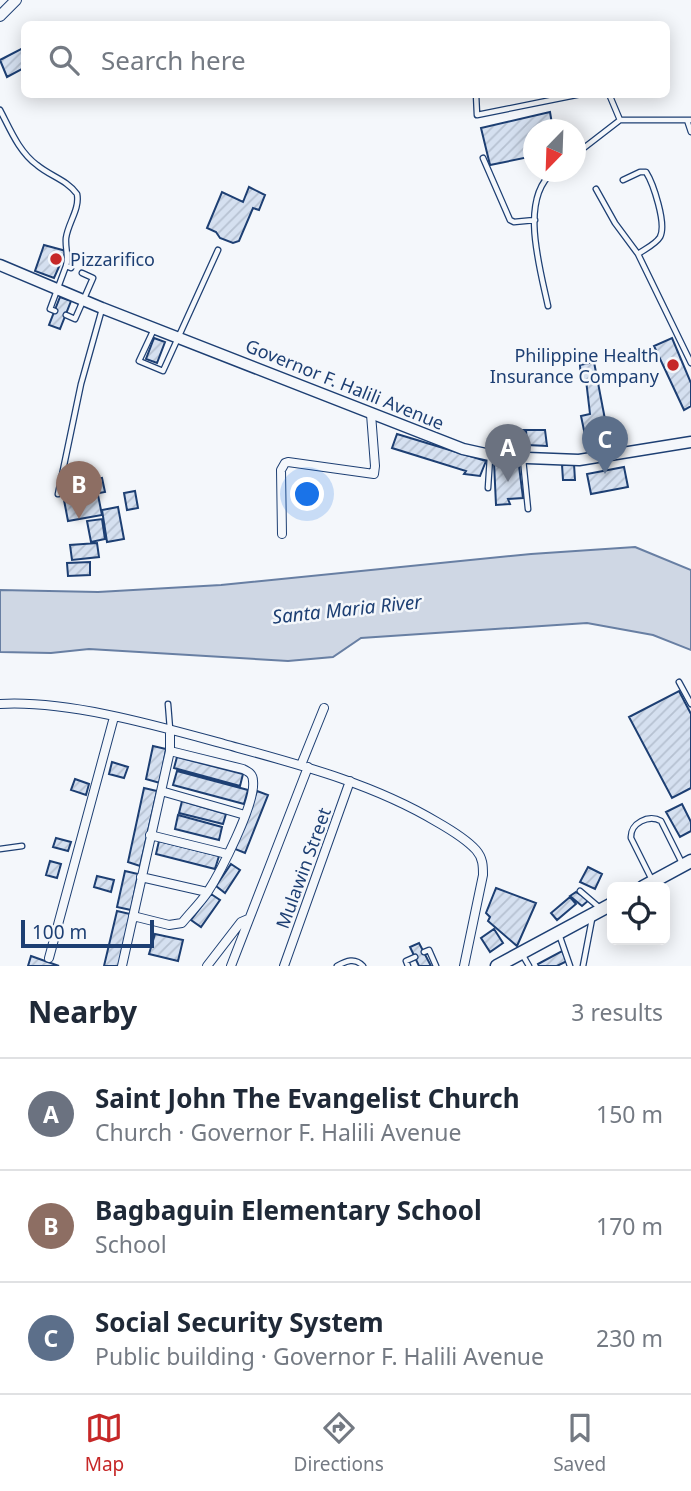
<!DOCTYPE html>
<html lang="en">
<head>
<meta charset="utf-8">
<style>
	:root { --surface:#fff; --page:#f6f6f7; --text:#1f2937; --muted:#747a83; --line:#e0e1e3; --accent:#c62828 }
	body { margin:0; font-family:"Noto Sans",sans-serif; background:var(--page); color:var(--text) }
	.controls { position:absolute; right:21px; bottom:21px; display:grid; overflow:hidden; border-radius:10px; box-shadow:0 4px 18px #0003 }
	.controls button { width:63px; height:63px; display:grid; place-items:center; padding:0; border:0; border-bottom:2px solid var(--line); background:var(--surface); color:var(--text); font:35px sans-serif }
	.compass { position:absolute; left:523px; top:119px; width:63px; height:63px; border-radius:50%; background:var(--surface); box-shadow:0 4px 18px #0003; rotate:203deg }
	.scale { position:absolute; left:21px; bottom:18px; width:133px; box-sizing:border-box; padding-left:7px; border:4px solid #1d3f73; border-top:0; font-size:19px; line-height:24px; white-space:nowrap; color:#1d3f73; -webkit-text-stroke:5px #f4f7fb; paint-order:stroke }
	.you { position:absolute; left:308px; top:495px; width:24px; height:24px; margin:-18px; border:5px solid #fff; border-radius:50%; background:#1a73e8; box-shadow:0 0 0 10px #1a73e833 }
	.badge { display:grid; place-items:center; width:46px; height:46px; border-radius:50%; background:var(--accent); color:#fff; font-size:23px; font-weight:700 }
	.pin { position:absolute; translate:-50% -58px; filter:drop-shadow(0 2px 4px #0008) }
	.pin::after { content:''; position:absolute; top:37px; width:24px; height:21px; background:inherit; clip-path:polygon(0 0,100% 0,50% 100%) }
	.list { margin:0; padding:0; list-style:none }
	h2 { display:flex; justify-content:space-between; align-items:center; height:91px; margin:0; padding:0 28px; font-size:30px }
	h2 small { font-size:23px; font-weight:400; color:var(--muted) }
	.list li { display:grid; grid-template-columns:46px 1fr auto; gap:21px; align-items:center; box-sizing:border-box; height:112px; padding:0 28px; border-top:2px solid var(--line) }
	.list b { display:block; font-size:26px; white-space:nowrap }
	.list p { margin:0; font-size:23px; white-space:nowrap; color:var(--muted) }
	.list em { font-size:23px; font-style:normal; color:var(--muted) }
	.icon { flex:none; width:38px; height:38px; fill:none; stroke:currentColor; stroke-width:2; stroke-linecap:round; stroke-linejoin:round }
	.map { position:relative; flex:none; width:691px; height:966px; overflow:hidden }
	.search { position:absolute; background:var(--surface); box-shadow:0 4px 18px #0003; left:21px; right:21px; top:21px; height:77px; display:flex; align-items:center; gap:18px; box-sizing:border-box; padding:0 24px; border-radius:10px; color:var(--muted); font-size:26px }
	.sheet { height:427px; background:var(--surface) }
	nav { display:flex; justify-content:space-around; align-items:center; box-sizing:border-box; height:98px; border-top:2px solid var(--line); background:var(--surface); font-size:19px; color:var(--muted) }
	nav a { display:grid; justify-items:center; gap:4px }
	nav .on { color:var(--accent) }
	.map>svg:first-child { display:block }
	.water { fill:#cfd7e4; stroke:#687fa3; stroke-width:2 }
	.building { fill:url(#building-hatch); stroke:#1d3f73; stroke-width:2 }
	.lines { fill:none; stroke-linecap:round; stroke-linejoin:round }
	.service-casing { stroke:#1d3f73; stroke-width:7 }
	.minor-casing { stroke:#1d3f73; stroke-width:10 }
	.tertiary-casing { stroke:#1d3f73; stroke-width:12 }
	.secondary-casing { stroke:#1d3f73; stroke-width:13 }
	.primary-casing { stroke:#1d3f73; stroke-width:15 }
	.service { stroke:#f4f7fb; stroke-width:4.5 }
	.minor { stroke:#f4f7fb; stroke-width:8 }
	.tertiary { stroke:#f4f7fb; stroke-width:10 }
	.secondary { stroke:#f4f7fb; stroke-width:10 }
	.primary { stroke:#f4f7fb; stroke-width:12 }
	.poi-dot { fill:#c62828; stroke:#f4f7fb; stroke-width:2.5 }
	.labels { text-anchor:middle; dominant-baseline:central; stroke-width:5; stroke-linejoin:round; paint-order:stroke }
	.poi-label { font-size:18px; fill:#1d3f73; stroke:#f4f7fb; text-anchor:start }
	.street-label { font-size:18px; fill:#1d3f73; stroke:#f4f7fb }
	.water-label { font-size:19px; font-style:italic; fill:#1d3f73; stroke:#f4f7fb }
</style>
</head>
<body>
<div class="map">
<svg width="691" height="966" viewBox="0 0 691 966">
	<defs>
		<pattern id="building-hatch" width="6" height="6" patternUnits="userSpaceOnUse" patternTransform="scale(1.75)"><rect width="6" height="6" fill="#d5e0f0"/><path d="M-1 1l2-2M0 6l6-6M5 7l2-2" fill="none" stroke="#b6c1d1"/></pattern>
	</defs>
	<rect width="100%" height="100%" fill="#f4f7fb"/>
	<path class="water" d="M635 547 691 570V650L653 635 587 623 361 638 333 657 288 661 89 649 51 653 0 652V590L98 592 221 585 531 554Z"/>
	<path class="building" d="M23 48 24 68 7 77 0 60Z
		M550 112 553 130H534V156L490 165 481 128Z
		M249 187 265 195 259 210 253 208 239 241 233 243 220 238 216 232 207 228 222 192 243 202Z
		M44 245 66 251 54 278 35 271Z
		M60 297 71 301 60 329 49 325Z
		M154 338 165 342 157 363 146 359Z
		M672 338 691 383V406L684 410 654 346Z
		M594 362 608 435 586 440 581 416 590 414 586 380H581L580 365Z
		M512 430H525V444L512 445Z
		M526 430H545L547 446 527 445Z
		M397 434 486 461 480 476 464 474 466 471 392 448Z
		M494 462 519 466 523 498 508 499 510 504 496 505Z
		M574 464 575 480H563L562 465Z
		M624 467 628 487 591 494 587 474Z
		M102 478 105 492 71 498 68 484Z
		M135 491 138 508 127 510 124 493Z
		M98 495 102 515 68 521 64 500Z
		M118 507 124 539 107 542 102 510Z
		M102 519 105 539 91 542 87 521Z
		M97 543 99 557 72 560 70 545Z
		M90 562V575L68 576 67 563Z
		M679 691 691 714V788L672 798 629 717Z
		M153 746 166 749 160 783 146 779Z
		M177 757 243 774 240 786 174 768Z
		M112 762 128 767 124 778 109 774Z
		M177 771 248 790 244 804 173 785Z
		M75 779 89 784 86 795 71 790Z
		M144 788 157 791 140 866 128 862Z
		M257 791 268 795 245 853 235 849Z
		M182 801 226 814 223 824 179 813Z
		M682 804 691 822V831L680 837 666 812Z
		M178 815 222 827 219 840 175 829Z
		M56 838 71 842 68 851 53 847Z
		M159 841 219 856 215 869 156 854Z
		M50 861 61 864 57 878 46 875Z
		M231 864 240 870 225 893 216 886Z
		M588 867 602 874 595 889 580 882Z
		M125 871 138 874 131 910 117 907Z
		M97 876 114 880 111 892 94 887Z
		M496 888 536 903 517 946 488 921 490 917 486 913Z
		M576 892 589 900 582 906 570 896Z
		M211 894 220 900 201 927 191 920Z
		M570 897 576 904 557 920 551 913Z
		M117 911 130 914 119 966H104Z
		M494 929 503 943 490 952 481 938Z
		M155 934 183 940 178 961 149 954Z
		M419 943 431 966H419L410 947Z
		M562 951 567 961 557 966H539L538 964Z
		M31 956 59 966H28Z"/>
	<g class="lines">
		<g class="service-casing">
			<path id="service" d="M476 94 477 115 581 94
				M609 94 620 120
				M0 110C10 129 19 152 37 165 50 176 67 180 77 194 80 209 68 223 66 238 65 248 69 256 66 266
				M687 120 691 132
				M576 154 620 120H691
				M483 158 510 220 514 222 535 220
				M623 180 640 172H646C653 183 667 224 660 237 656 244 645 249 638 254
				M596 189 615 223 638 254 691 363
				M548 306C540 268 519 199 553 172
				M55 311 50 309 66 266 71 268
				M66 315 75 319 93 278 82 273
				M154 329 139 361 163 371 218 250
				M523 459 528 509
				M488 488 490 457
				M58 494 81 384 102 309
				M679 682 691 704
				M168 704 170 729
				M0 849 22 846
				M652 880 631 838C630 823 649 814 661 821L683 865
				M580 891 601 909
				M559 934 570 966
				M424 952 429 950 436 966
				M522 954 529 966
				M337 966C346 961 355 957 363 966
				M408 966 406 961 415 957
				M583 966 592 919"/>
		</g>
		<g class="minor-casing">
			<path id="minor" d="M282 534 281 470 285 463 288 462 374 474 375 466 371 414
				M0 704C68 700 158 726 224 744 297 764 372 783 437 822 451 830 466 839 476 850 483 858 483 866 483 875L464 966
				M301 765 324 708
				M161 791 245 815
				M150 835 227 854
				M141 877 207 892
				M133 916 169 925 182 923C190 913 200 903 207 893 220 873 256 803 253 781 253 774 249 772 243 769L170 751
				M49 958 114 717
				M122 966 170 751V730
				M207 966 241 922 248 919
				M231 966 308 767
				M284 966 350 781"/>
		</g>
		<g class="tertiary-casing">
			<path id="tertiary" d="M0 16 16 0"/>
		</g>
		<g class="secondary-casing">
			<path id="secondary" d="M0 265 102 308 463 449 499 457 579 460 691 442"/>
		</g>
		<g class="primary-casing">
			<path id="primary" d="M643 887 691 861
				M497 966 612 904"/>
		</g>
		<use href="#service" class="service"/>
		<use href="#minor" class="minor"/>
		<use href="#tertiary" class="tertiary"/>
		<use href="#secondary" class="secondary"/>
		<use href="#primary" class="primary"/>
	</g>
	<g class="poi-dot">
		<circle cx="56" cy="259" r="7"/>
		<circle cx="673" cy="365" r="7"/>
	</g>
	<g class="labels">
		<g class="poi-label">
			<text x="70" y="259">Pizzarifico</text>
			<text x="659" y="355" text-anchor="end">Philippine Health<tspan x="659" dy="21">Insurance Company</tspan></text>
		</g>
		<g class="street-label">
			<text transform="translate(345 384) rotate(22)">Governor F. Halili Avenue</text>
			<text transform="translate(303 868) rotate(-70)">Mulawin Street</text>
		</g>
		<g class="water-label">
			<text transform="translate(347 609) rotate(-6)">Santa Maria River</text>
		</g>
	</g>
</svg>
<div class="controls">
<button><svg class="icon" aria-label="locate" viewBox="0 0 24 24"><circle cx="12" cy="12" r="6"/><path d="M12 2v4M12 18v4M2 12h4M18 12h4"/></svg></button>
</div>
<svg class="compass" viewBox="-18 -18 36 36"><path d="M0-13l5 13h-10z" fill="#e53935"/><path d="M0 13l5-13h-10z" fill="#747a83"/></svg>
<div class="scale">100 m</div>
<div class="you"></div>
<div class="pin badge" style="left:508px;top:482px;background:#6b7280">A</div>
<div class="pin badge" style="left:79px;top:519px;background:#8d6e63">B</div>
<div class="pin badge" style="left:605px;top:474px;background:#5c6f8a">C</div>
<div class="search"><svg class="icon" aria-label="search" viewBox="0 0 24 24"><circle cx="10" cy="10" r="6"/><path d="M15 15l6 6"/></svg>Search here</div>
</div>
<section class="sheet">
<h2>Nearby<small>3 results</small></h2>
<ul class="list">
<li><span class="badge" style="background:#6b7280">A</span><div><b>Saint John The Evangelist Church</b><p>Church · Governor F. Halili Avenue</p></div><em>150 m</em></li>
<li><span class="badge" style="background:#8d6e63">B</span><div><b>Bagbaguin Elementary School</b><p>School</p></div><em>170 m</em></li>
<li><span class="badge" style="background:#5c6f8a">C</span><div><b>Social Security System</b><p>Public building · Governor F. Halili Avenue</p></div><em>230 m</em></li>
</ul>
</section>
<nav>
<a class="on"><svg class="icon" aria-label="map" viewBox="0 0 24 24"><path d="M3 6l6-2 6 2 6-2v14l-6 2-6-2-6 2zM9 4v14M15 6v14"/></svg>Map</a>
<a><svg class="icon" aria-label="directions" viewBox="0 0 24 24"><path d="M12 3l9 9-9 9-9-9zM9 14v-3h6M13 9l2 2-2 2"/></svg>Directions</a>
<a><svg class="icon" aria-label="saved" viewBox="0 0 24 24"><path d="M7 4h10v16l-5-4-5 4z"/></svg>Saved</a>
</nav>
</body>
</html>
